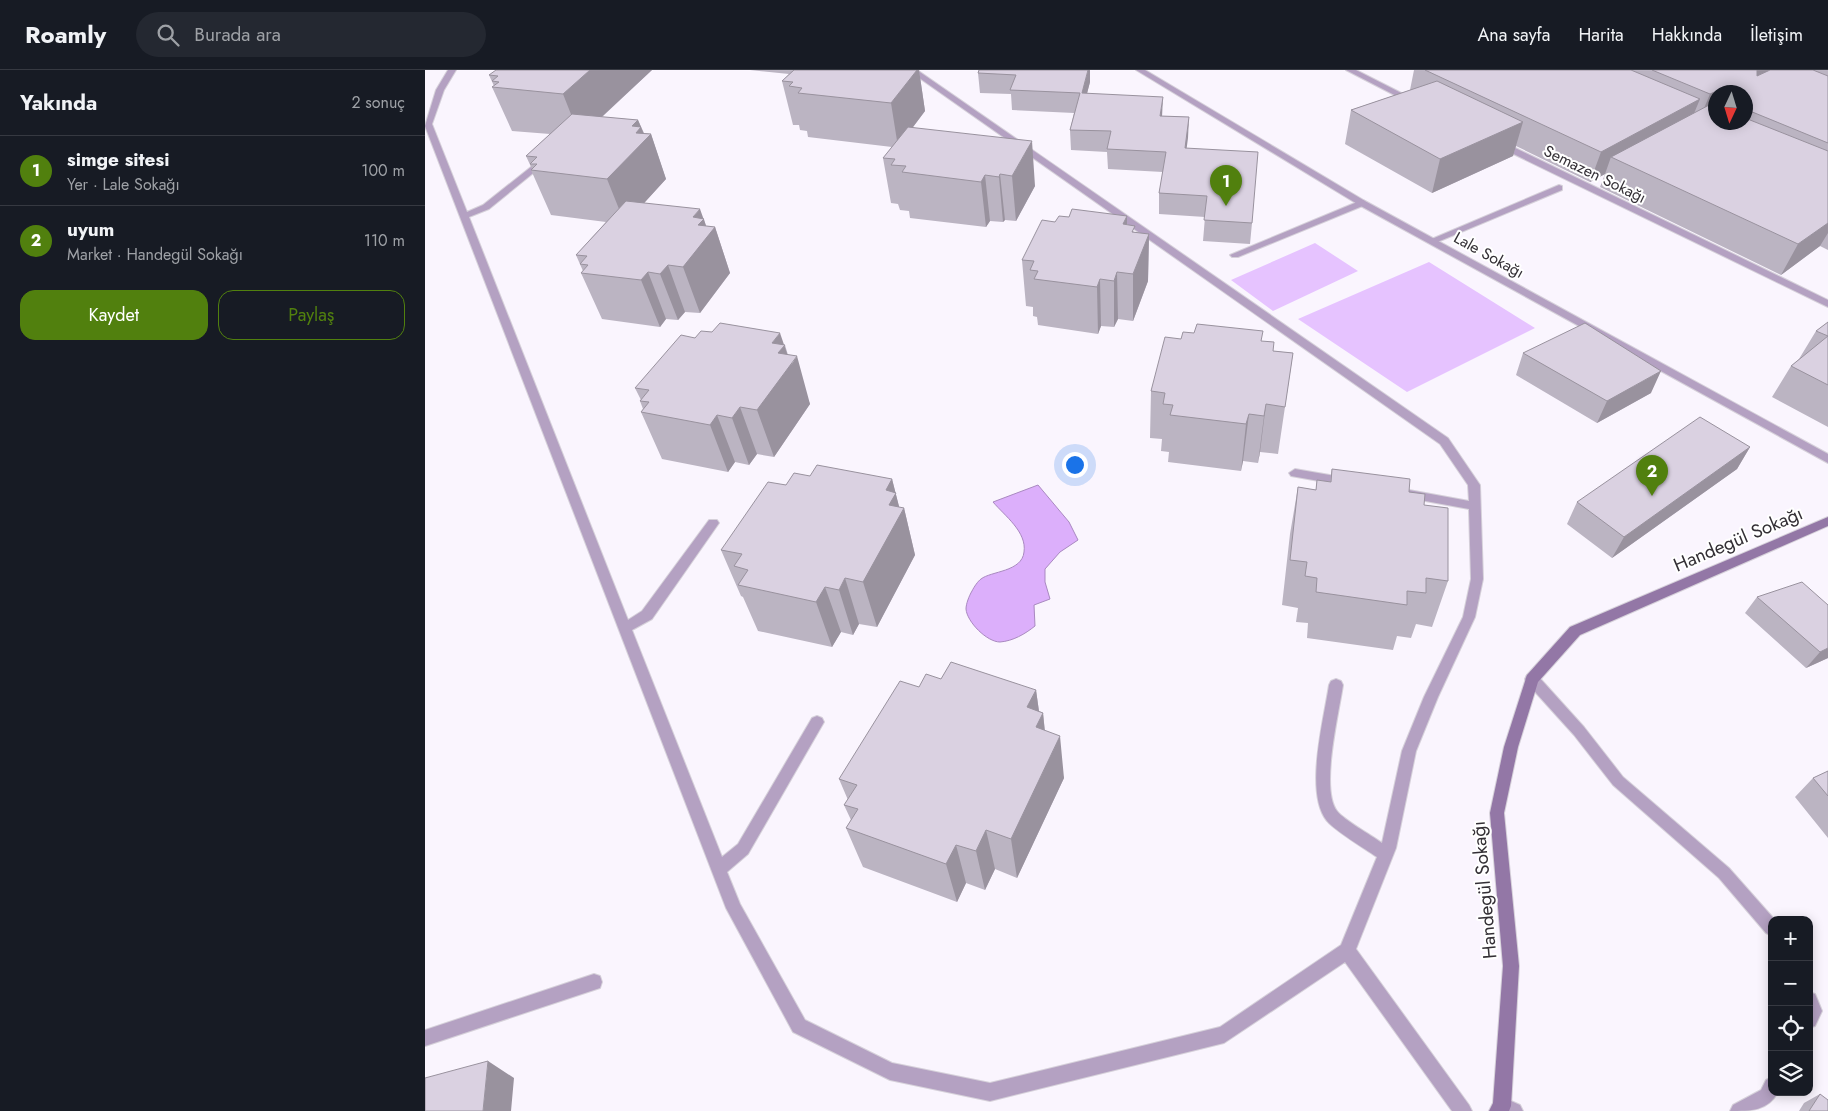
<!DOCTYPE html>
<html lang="tr">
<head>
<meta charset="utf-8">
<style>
	:root { --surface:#171b24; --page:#242831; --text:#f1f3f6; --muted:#9ea1a6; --line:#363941; --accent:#51800e }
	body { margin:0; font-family:Jost,sans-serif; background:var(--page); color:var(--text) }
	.controls { position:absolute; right:15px; bottom:15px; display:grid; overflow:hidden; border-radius:10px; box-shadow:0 2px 12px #0003 }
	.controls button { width:45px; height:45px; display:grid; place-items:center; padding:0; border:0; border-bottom:1px solid var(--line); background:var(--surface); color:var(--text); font:25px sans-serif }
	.compass { position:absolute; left:1283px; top:15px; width:45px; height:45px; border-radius:50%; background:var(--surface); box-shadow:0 2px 12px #0003; rotate:184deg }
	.you { position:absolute; left:649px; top:394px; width:18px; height:18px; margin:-12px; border:4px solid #fff; border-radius:50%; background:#1a73e8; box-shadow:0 0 0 8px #1a73e833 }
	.badge { display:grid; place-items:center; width:32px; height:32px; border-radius:50%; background:var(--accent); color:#fff; font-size:16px; font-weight:700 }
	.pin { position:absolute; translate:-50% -41px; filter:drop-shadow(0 1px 2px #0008) }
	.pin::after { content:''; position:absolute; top:26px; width:18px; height:15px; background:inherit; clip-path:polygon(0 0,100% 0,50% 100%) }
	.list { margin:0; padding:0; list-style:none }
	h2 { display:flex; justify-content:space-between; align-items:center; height:65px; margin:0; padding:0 20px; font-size:21px }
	h2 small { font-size:16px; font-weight:400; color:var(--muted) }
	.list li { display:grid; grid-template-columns:32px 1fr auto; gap:15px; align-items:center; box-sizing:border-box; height:70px; padding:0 20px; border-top:1px solid var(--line) }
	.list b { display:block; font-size:19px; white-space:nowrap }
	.list p { margin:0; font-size:16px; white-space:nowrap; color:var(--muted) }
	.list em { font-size:16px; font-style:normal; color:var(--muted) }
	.actions { display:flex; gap:10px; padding:15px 20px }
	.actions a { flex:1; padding:11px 0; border:1px solid var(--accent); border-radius:15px; text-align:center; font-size:18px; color:var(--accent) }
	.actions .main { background:var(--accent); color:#fff }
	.icon { flex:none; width:28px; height:28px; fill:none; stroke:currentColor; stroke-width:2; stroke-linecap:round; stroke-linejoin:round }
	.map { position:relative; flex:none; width:1403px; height:1041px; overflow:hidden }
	header { display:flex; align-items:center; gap:30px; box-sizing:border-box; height:70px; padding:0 25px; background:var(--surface); border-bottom:1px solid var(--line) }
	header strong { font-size:24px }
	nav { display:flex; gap:28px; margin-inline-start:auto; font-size:18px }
	.search { width:350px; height:45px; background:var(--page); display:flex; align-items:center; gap:12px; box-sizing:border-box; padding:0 18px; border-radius:28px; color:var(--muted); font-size:19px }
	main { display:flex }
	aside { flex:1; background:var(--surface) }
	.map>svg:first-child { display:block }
	.green { fill:#e6c3ff }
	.water { fill:#dcaffb; stroke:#a989c0 }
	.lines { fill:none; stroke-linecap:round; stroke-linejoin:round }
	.lane-casing { stroke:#d6d1da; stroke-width:2 }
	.street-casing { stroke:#d6d1da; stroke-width:2 }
	.secondary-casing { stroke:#d6d1da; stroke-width:2 }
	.lane { fill:#b4a1c2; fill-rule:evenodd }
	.street { fill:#b4a1c2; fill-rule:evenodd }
	.secondary { fill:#9377a6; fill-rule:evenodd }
	.wall { fill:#bbb4c2; fill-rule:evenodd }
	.shaded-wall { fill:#99929e }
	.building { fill:#dad1e1; stroke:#99929e }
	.labels { text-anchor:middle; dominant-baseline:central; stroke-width:4; stroke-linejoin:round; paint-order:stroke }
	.far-street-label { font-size:16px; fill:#332f35; stroke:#fff }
	.street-label { font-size:19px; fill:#332f35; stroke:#fff }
</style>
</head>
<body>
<header>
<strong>Roamly</strong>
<div class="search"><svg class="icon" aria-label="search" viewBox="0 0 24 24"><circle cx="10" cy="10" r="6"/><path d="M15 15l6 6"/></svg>Burada ara</div>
<nav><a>Ana sayfa</a><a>Harita</a><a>Hakkında</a><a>İletişim</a></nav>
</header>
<main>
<aside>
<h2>Yakında<small>2 sonuç</small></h2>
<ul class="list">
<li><span class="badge">1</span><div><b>simge sitesi</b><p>Yer · Lale Sokağı</p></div><em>100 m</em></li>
<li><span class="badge">2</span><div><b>uyum</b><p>Market · Handegül Sokağı</p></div><em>110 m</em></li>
</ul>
<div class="actions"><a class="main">Kaydet</a><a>Paylaş</a></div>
</aside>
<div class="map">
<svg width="1403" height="1041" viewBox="0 0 1403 1041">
	<rect width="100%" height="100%" fill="#faf5fe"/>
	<path class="green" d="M890 173 933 201 848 241 806 210Z
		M1004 192 1110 258 982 322 873 249Z"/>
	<path class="water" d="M613 415 644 452 653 470 635 482 620 499V512L625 529 609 535 610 556C600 564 588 571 575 572 562 572 542 552 541 539 541 534 544 526 547 521 549 517 553 511 556 509 566 501 597 502 599 482 602 462 580 446 568 432Z"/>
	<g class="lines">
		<g class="lane-casing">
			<path id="lane" d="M23 0H31L19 20 7 54 42 142 58 135 116 89 123 91 64 139 44 147 203 550 217 541 284 450H292L294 453 227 549 207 560 297 787 313 774 387 648 392 646 397 648 399 652 323 784 302 802 315 834 380 950 467 993 565 1013 795 957 916 875 952 787C940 779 909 760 902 751 879 723 899 649 904 615L906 611 911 609 916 611 918 615C914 643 895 719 912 741 919 750 946 765 957 773L977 681 999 627 1038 547 1046 509 1044 439 984 428 978 424 984 420 1044 431 1043 415 1015 374 483 0H492L1023 368 1055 415 1058 509 1050 547 1013 627 991 681 971 778 931 879 1044 1035 1047 1041H1027L920 892 799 973 565 1031 465 1010 368 962 301 838 0 56 11 20Z
				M1134 115 1137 116V120L1010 173H1004L1002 171Z
				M937 130 940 131V135L813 187H807L805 185Z
				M870 399 922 408 928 412 922 416 866 406 864 403Z
				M1107 604 1112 605 1159 657 1198 707 1304 798 1350 850H1347V866L1341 863 1294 808 1188 715 1149 665 1102 613 1100 609 1102 605Z
				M169 904 175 906 177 912 175 918 0 976V960Z
				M1384 922 1390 924 1397 941 1390 956 1384 958Z
				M1347 1007V1022H1353C1343 1041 1326 1041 1305 1041L1308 1035 1336 1020 1341 1010Z
				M1077 1027 1095 1035 1098 1041H1070L1068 1036 1071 1030Z"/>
		</g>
		<g class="street-casing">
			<path id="street" d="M711 0H720L940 131 1403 384V393L934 135Z
				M921 0H931L992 31 985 33Z
				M1072 72H1078L1403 230V237L1072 76Z"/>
		</g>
		<g class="secondary-casing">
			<path id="secondary" d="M1403 447V456L1155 565 1113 612 1093 677 1079 743 1094 896 1086 1036 1084 1041H1064L1068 1033 1078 896 1065 743 1079 677 1102 605 1145 557Z"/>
		</g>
		<use href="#lane" class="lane"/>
		<use href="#street" class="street"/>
		<use href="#secondary" class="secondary"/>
	</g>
	<path class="wall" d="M227 0 177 47 213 50 219 63 226 64 241 109 219 133 279 149 281 156 290 157 305 203 275 243 260 242 253 250 241 249 235 257 177 249 156 203 158 201 151 185 181 152 126 145 106 100 107 99 101 86 125 64 87 61 67 17 69 16 64 5Z
		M325 0H494L500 41 488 57 610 116 591 151 580 150 578 152 565 151 561 157 485 148 484 141 475 140 473 134 466 133 458 88 467 77 383 67 382 61 375 60 374 55H368L357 11 364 4Z
		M554 0 665 12 662 23 737 46 764 47 761 78 827 153 825 174 778 171 780 147 734 144V123L738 102 683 99 682 82 646 80 645 60 649 43 587 40 586 24 555 23 553 3Z
		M989 0H1403V180L1395 176 1356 205 1175 117 1180 104 1165 112 1091 76 1088 86 1007 123 920 74 926 40 985 20ZM1290 22H1320V52H1290Z
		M702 146V155L709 162 724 164 723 211 708 251 693 249 689 257 676 256 673 264 613 255 612 247 608 246V237L601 236 597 190 630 152 644 147Z
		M1403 252V357L1347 327 1366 296 1374 289 1391 261Z
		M270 268 360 275 363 285 385 334 349 387 332 384 324 395 310 392 303 402 237 389 216 342 218 339 215 331 216 330 210 318Z
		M836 271 848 281 868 283 853 384 835 382 833 393 818 391 816 401 743 392 744 382 736 381 737 369 725 368 726 321Z
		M1098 283 1226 323 1172 353 1091 305Z
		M1325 377 1312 399 1187 488 1142 454 1152 432Z
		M907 399 984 422 999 435 1023 511 1007 557 991 554 986 568 972 566 968 580 882 568 883 553 871 552 873 538 857 535 865 464 873 417 891 420 892 410 905 412Z
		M385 406 467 409 474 437 479 438 490 485 452 557 434 554 428 565 416 562 407 577 333 561 318 527 316 526 296 480 361 415Z
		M1332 527 1403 535V588L1381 598 1320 543Z
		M494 617 611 620 614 641 618 643 620 661 639 708 592 808 570 799 560 820 541 813 532 832 438 797 421 758 426 750 419 735 423 730 414 709Z
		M1403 701V768L1370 727 1388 708Z
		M1395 1024 1403 1041H1374L1379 1033Z"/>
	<path class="shaded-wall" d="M165 0H227L155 67 138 24Z
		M492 0H494L500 41 473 77 466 33Z
		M663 0H665V12L657 43V23Z
		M1331 0H1346L1320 26Z
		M1303 16 1300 22H1290V43L1273 53 1285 24Z
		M738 27 737 47 735 46Z
		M1275 29 1263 58 1186 87 1180 104 1165 112 1176 82Z
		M764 47 763 68 759 98 760 78Z
		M213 50 221 69 226 64 241 109 200 154 182 109 207 56Z
		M1098 52 1088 86 1007 123 1015 89Z
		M607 71 610 116 591 151 587 106Z
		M575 104 580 150 578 152 574 107Z
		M560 105 565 151 561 157 556 112Z
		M275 139 284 164 290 157 305 203 275 243 258 197 268 147Z
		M702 146V192L698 154Z
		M1403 153V163L1395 176 1356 205 1373 174Z
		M724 164 723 211 708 251V204Z
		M243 195 260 242 253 250 235 204Z
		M223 202 241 249 235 257 216 210Z
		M692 202 693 249 689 257V211Z
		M675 209 676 256 673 264 672 217Z
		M355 263 366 295 372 286 385 334 349 387 332 340 347 273Z
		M1236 301 1226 323 1172 353 1182 331Z
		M841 334 835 382 833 393 839 346Z
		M315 337 332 384 324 395 307 348Z
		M824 344 818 391 816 401 821 354Z
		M292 345 310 392 303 402 285 355Z
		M1325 377 1312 399 1187 488 1199 467Z
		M467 409 476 444 479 438 490 485 452 557 438 512 461 420Z
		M420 508 434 554 428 565 414 520Z
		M400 517 416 562 407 577 391 532Z
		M1403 578V588L1381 598 1395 582Z
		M611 620 615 649 618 643 622 685 602 637Z
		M635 666 639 708 592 808 586 769Z
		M561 760 570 799 560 820 551 781Z
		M531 775 541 813 532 832 521 794Z
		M63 991 89 1008 86 1041H58Z"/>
	<path class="building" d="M71 0H165L138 24 67 17 74 12 67 11 73 6 64 5Z
		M369 0H492L466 33 373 23 377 18 364 16 368 12 357 11Z
		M554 0H663L657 23 738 27 735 46 764 47 760 78 833 82 827 153 779 150 782 126 734 123 741 82 682 79 686 61 645 60 655 23 585 20 591 5 553 3Z
		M1000 0H1206L1275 29 1176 82Z
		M1227 0H1332V6L1345 0H1388L1403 6V73L1320 39V22H1304L1303 16 1285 24Z
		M1012 11 1098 52 1015 89 926 40Z
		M1286 34 1290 36V52H1320V48L1403 81V153L1373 174 1186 87Z
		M147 44 213 50 207 56 216 57 211 63 226 64 182 109 106 100 112 94H105L112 87 101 86Z
		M483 57 607 71 587 106 575 104 574 107 560 105 556 112 477 102 481 96 466 95 470 89 458 88Z
		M201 131 275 139 268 147 279 149 273 155 290 157 258 197 243 195 235 204 223 202 216 210 156 203 163 195 155 194 162 186 151 185Z
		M647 139 702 146 698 154 710 156 707 162 724 164 708 204 692 202 689 211 675 209 672 217 609 209 613 201 605 200 609 191 597 190 617 150 630 152 634 146 644 147Z
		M1403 252V315L1366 296 1403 266 1391 261Z
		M295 253 355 263 347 273 360 275 353 283 372 286 332 340 315 337 307 348 292 345 285 355 216 342 224 332 215 331 224 320 210 318 256 265 270 268 276 261 287 262Z
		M1160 253 1236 301 1182 331 1098 283Z
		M772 254 838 261 836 271 849 272 848 281 868 283 860 337 841 334 839 346 824 344 821 354 745 345 748 335 738 334 740 323 726 321 740 267 756 269 758 262 769 263Z
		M1275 347 1325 377 1199 467 1152 432Z
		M392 395 467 409 461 420 471 423 464 435 479 438 438 512 420 508 414 520 400 517 391 532 313 515 323 500 309 496 317 484 296 480 343 412 361 415 369 403 385 406Z
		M907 399 985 409 984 422 1000 424 999 435 1023 438V511L1001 508V523L982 521V535L891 522 892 508 880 506 882 492 865 490 873 417 891 420 892 410 906 412Z
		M1377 512 1403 535V578L1395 582 1332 527Z
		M526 592 611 620 602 637 618 643 611 657 635 666 586 769 561 760 551 781 531 775 521 794 421 758 433 739 419 735 432 715 414 709 475 611 494 617 501 604 516 609Z
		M1403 701V726L1388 708Z
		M63 991 58 1041H0V1008Z
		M1395 1024 1403 1030V1041H1384Z"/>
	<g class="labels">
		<g class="far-street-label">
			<text transform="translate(1170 104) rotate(26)">Semazen Sokağı</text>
			<text transform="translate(1064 185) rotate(29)">Lale Sokağı</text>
		</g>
		<g class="street-label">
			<text transform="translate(1313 469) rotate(-23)">Handegül Sokağı</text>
			<text transform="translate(1059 820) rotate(-95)">Handegül Sokağı</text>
		</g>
	</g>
</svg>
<div class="controls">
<button>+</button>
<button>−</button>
<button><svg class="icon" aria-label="locate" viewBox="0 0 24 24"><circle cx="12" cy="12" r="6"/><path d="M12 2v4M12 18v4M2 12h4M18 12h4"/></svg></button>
<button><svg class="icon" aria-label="layers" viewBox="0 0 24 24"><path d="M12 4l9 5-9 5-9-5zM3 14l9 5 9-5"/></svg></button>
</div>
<svg class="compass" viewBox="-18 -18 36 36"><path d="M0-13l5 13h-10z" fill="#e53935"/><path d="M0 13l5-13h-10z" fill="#9ea1a6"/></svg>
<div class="you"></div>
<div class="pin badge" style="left:801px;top:136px">1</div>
<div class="pin badge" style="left:1227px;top:426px">2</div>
</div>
</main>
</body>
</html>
